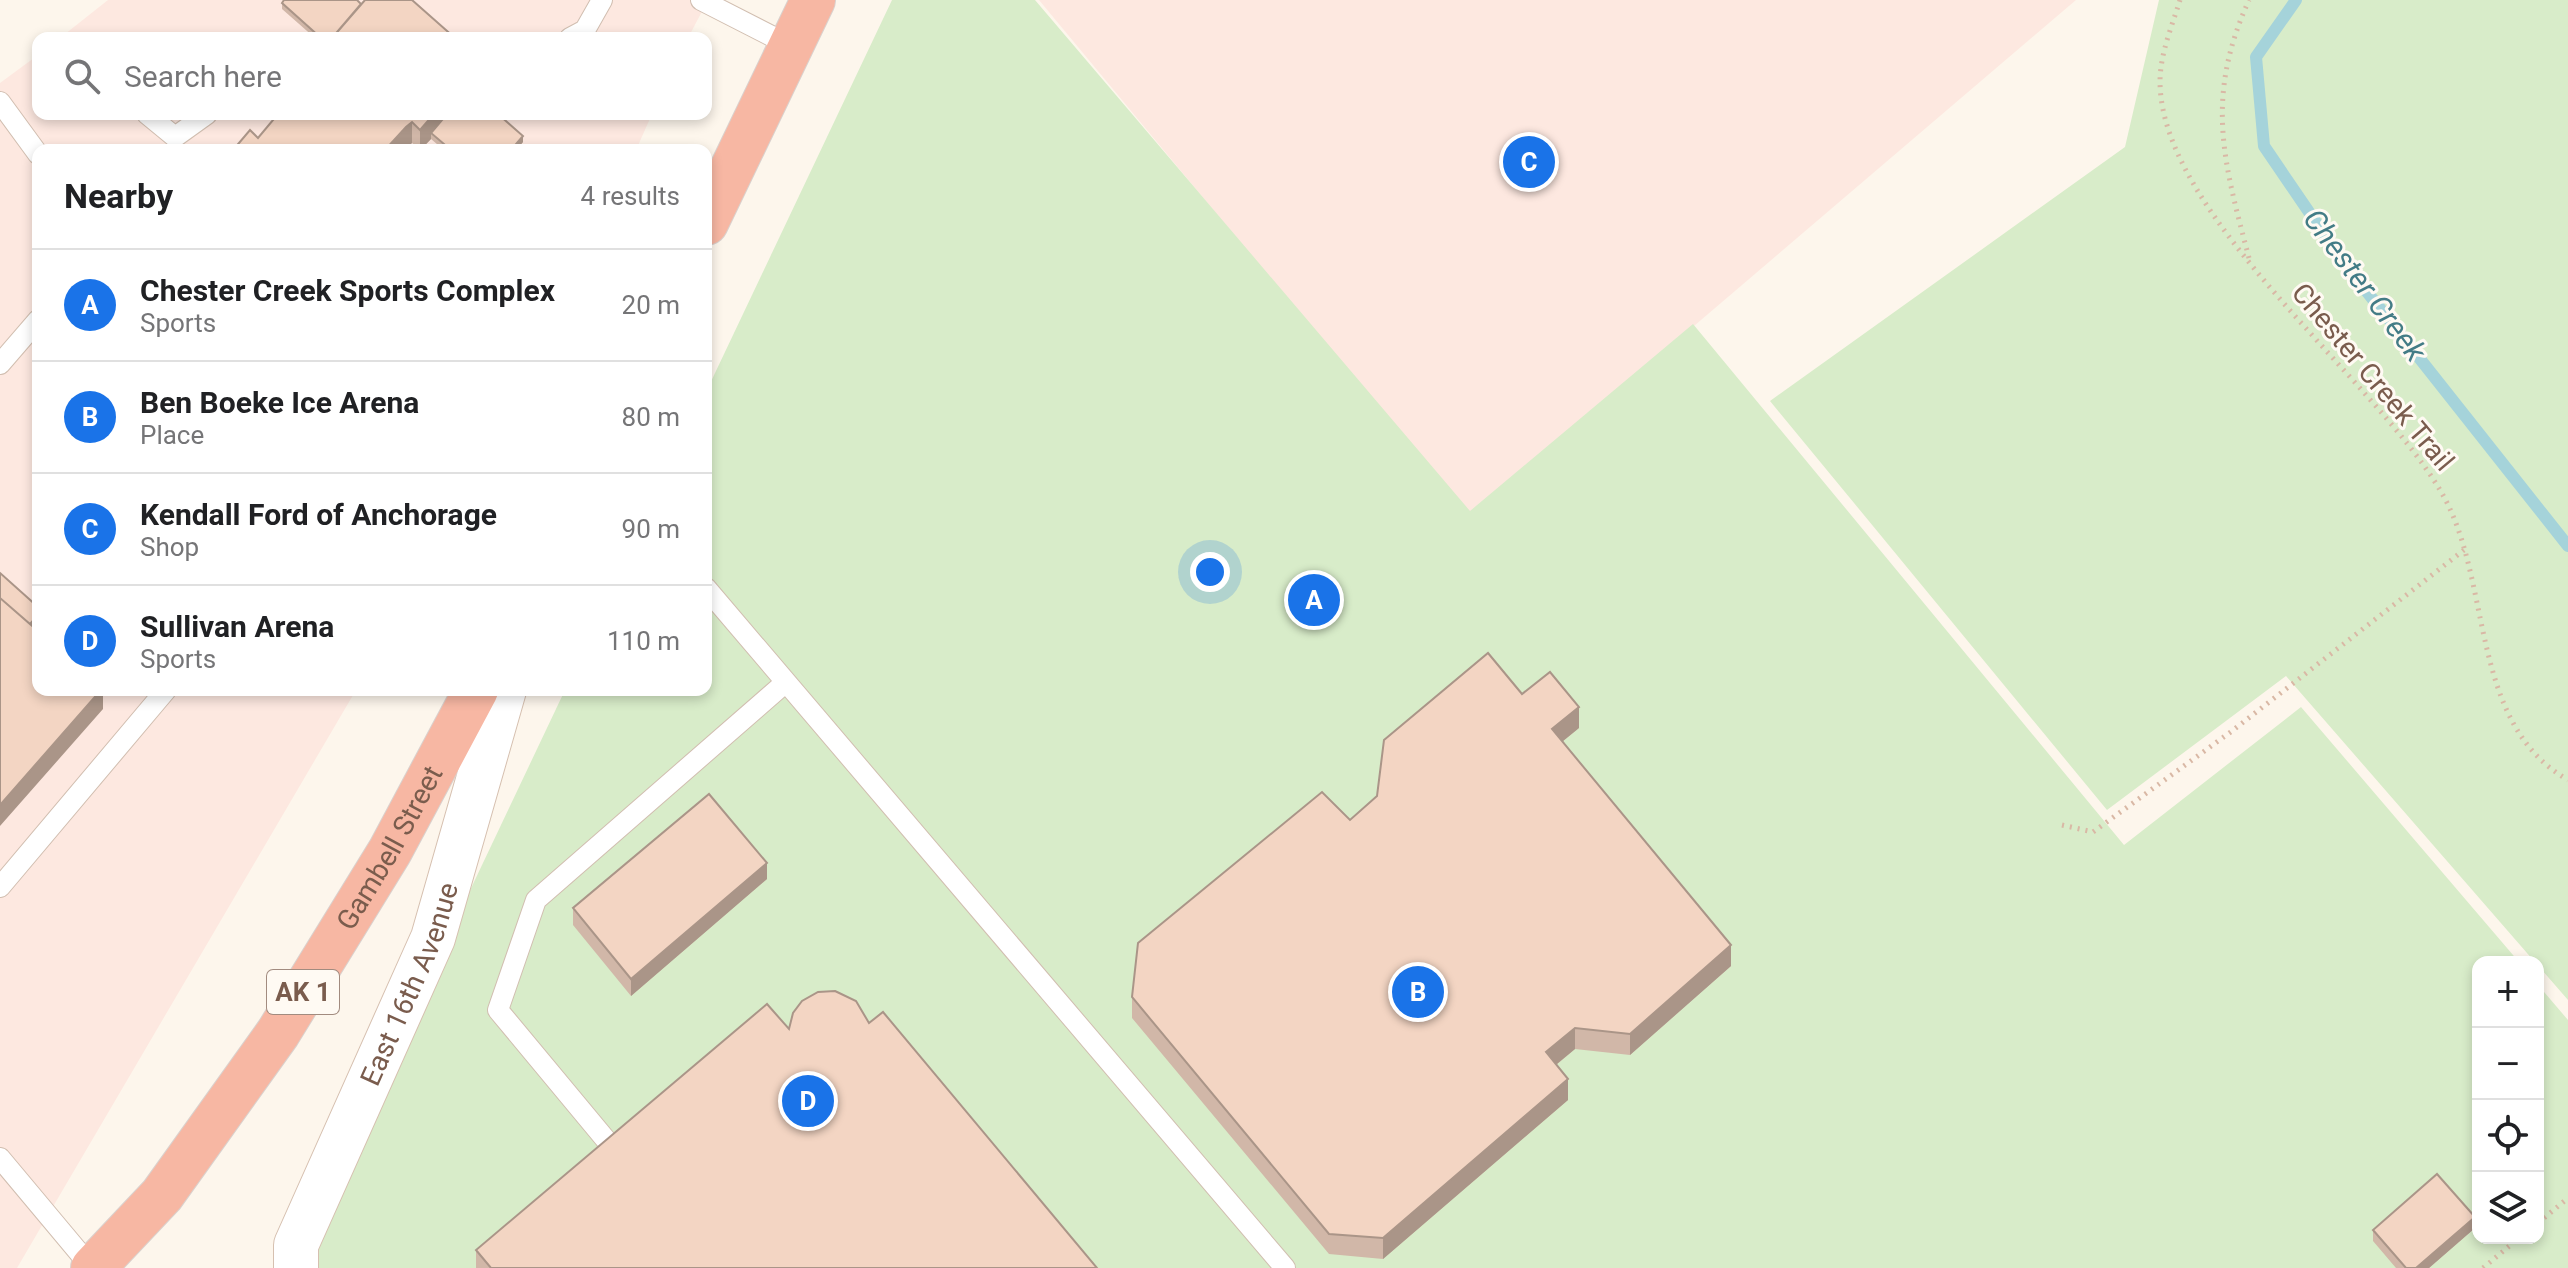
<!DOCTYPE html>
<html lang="en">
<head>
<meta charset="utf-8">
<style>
	:root { --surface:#fff; --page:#f2f2f2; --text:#202124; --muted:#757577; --line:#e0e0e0; --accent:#1a73e8 }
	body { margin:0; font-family:Roboto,sans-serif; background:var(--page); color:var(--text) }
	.controls { position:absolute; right:24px; bottom:24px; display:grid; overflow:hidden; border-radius:16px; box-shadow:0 4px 12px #0003 }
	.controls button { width:72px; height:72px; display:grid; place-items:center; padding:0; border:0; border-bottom:2px solid var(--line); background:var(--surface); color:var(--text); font:40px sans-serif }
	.you { position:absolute; left:1210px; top:572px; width:28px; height:28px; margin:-20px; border:6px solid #fff; border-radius:50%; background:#1a73e8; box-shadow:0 0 0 12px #1a73e833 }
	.badge { display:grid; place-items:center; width:52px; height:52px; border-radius:50%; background:var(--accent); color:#fff; font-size:26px; font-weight:700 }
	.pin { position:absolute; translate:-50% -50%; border:4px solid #fff; box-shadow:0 2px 8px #0006 }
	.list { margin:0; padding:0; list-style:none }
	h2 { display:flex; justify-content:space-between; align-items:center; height:104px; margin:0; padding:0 32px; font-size:34px }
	h2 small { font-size:26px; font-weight:400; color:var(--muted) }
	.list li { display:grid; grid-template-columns:52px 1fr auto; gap:24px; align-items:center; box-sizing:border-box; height:112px; padding:0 32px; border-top:2px solid var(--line) }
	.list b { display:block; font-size:30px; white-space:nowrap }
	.list p { margin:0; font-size:26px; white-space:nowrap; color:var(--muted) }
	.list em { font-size:26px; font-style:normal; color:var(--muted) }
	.icon { flex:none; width:44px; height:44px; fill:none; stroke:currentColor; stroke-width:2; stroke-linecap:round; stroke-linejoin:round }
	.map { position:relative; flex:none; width:2568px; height:1268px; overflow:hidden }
	.search { position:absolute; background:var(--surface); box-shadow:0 4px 12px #0003; left:32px; top:32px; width:680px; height:88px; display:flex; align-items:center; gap:20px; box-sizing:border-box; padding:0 28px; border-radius:16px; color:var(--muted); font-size:30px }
	.panel { position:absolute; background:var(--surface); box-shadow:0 4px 12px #0003; left:32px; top:144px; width:680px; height:552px; border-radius:16px }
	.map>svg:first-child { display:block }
	.commercial { fill:#fde8e0 }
	.green { fill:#d8ecc9 }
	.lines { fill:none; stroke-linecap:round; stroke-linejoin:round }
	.stream { stroke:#a5d3da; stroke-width:12 }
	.lane-casing { stroke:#d1beb0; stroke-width:22 }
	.secondary-casing { stroke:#d6c0b0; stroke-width:46 }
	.highway-casing { stroke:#dad1cd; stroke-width:46 }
	.path { stroke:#d9b8a5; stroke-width:5; stroke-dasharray:2 6; stroke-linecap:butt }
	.lane { stroke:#fff; stroke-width:20 }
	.secondary { stroke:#fff; stroke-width:44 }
	.highway { stroke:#f7b7a3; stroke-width:44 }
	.wall { fill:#d1b7a8 }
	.shaded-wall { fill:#aa9588 }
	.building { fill:#f3d5c3; stroke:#aa9588; stroke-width:2 }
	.labels { text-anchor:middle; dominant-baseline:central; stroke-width:6; stroke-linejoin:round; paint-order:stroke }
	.shield { fill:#fffaf3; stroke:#a28b7f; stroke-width:2 }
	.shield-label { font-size:26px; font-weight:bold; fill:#7a5c4d }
	.street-label { font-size:28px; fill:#7a5c4d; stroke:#fffaf3 }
	.water-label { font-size:30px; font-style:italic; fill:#437c86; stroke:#fffaf3 }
</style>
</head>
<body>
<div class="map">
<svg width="2568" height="1268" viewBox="0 0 2568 1268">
	<rect width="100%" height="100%" fill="#fdf6ec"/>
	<path class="commercial" d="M108 0H708L688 38H60Z
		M1039 0H2076L1469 518Z
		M38 55V114H652L636 150H38V690H356L17 1268H0V83Z"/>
	<path class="green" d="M892 0H1035L1470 511 1693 324 2124 845 2301 707 2519 962H2478V1238H2538V985L2568 1020V1268H291L565 690H706V392Z
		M2159 0H2568V1000L2286 676 2107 810 1770 401 2125 147Z"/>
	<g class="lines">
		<path class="stream" d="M2296 0 2256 57 2264 146 2341 259 2568 546"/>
		<g class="lane-casing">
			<path id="lane" d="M701 0 791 46
				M570 38 585 30 602 0
				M0 102 38 154
				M147 114 175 137 207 114
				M0 364 38 320
				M706 588 1285 1268
				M0 887 166 690
				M616 1152 498 1010 536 900 786 682
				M0 1158 92 1268"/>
		</g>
		<g class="secondary-casing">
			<g id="secondary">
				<path id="s1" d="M296 1268V1245L433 938 504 690"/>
			</g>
		</g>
		<g class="highway-casing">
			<g id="highway">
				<path d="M706 223 813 0"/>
				<path id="s2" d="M93 1268 162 1195 278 1033 390 851 476 690"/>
			</g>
		</g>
		<path class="path" d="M2180 0C2172 26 2160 54 2160 82 2161 215 2372 376 2440 490 2494 579 2467 722 2568 780
			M2249 258C2223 160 2205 97 2249 0
			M2062 825 2093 832 2232 731 2464 550
			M2538 1223 2568 1198
			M2483 1268 2519 1238"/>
		<use href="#lane" class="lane"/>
		<use href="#secondary" class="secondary"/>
		<use href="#highway" class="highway"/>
	</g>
	<path class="wall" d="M282 3 361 4 455 38H315L282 9Z
		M498 114 523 142 516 150H444L431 139 421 150 412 143 404 150H233L258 138Z
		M1579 728 1563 741 1731 966 1630 1055 1575 1049 1556 1065 1568 1100 1383 1259 1329 1254 1132 1018V997L1350 820Z
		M767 879 631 996 573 925V908Z
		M869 1023 1097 1268H476V1250L789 1029Z
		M2475 1228 2429 1268H2396L2373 1241V1230Z"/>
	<path class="shaded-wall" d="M434 114H452L431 133V139L420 150V130Z
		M412 122V143L404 150H385L406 127Z
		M523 136V142L516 150H511Z
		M38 615V621L23 638V633Z
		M101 690H103V709L0 826V805Z
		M1579 707V728L1552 750V729Z
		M767 863V879L631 996V979Z
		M1731 945V966L1630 1055V1034Z
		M1575 1028V1049L1546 1073V1052Z
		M1568 1079V1100L1383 1259V1238Z
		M2475 1217V1228L2429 1268H2416Z"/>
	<path class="building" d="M284 0H357L361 4 332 38H321L282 3Z
		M365 0H412L455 38H332Z
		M278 114H434L420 130 412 122 406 127 385 150H233L250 130 258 138Z
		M447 114H498L523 136 511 150H451L431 133Z
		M0 573 38 607V615L30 624 0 598Z
		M0 598 38 631V690H101L0 805Z
		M1488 653 1522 694 1550 672 1579 707 1552 729 1731 945 1630 1034 1575 1028 1546 1052 1568 1079 1383 1238 1329 1234 1132 997 1138 943 1322 792 1350 820 1377 796 1384 740Z
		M709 794 767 863 631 979 573 908Z
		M835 991 856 1001 869 1023 883 1012 1097 1268H491L476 1250 767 1004 789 1029 793 1013 802 1001 818 992Z
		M2437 1174 2475 1217 2416 1268H2406L2373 1230Z"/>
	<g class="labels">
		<rect class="shield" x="267" y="970" width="72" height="44" rx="6"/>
		<g class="shield-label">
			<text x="303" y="992">AK 1</text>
		</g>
		<g class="street-label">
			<text transform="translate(2373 377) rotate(50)">Chester Creek Trail</text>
			<text stroke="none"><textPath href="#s2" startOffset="516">Gambell Street</textPath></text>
			<text stroke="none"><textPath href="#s1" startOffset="308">East 16th Avenue</textPath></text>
		</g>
		<g class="water-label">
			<text transform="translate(2365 285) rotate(53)">Chester Creek</text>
		</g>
	</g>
</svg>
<div class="controls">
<button>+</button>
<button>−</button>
<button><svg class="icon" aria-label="locate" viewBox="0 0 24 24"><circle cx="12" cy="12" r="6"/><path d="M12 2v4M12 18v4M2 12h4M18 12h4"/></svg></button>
<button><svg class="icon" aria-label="layers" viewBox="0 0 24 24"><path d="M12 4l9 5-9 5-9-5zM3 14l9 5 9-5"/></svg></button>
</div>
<div class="you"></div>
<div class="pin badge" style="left:1314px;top:600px">A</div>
<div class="pin badge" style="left:1418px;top:992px">B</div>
<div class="pin badge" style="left:1529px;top:162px">C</div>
<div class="pin badge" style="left:808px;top:1101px">D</div>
<div class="search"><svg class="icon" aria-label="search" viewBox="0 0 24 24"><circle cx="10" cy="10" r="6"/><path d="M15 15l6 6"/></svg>Search here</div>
<section class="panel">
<h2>Nearby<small>4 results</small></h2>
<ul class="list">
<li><span class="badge">A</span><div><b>Chester Creek Sports Complex</b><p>Sports</p></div><em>20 m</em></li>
<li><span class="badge">B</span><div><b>Ben Boeke Ice Arena</b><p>Place</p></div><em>80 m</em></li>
<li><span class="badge">C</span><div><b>Kendall Ford of Anchorage</b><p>Shop</p></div><em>90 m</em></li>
<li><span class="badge">D</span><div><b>Sullivan Arena</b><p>Sports</p></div><em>110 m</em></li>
</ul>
</section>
</div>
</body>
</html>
